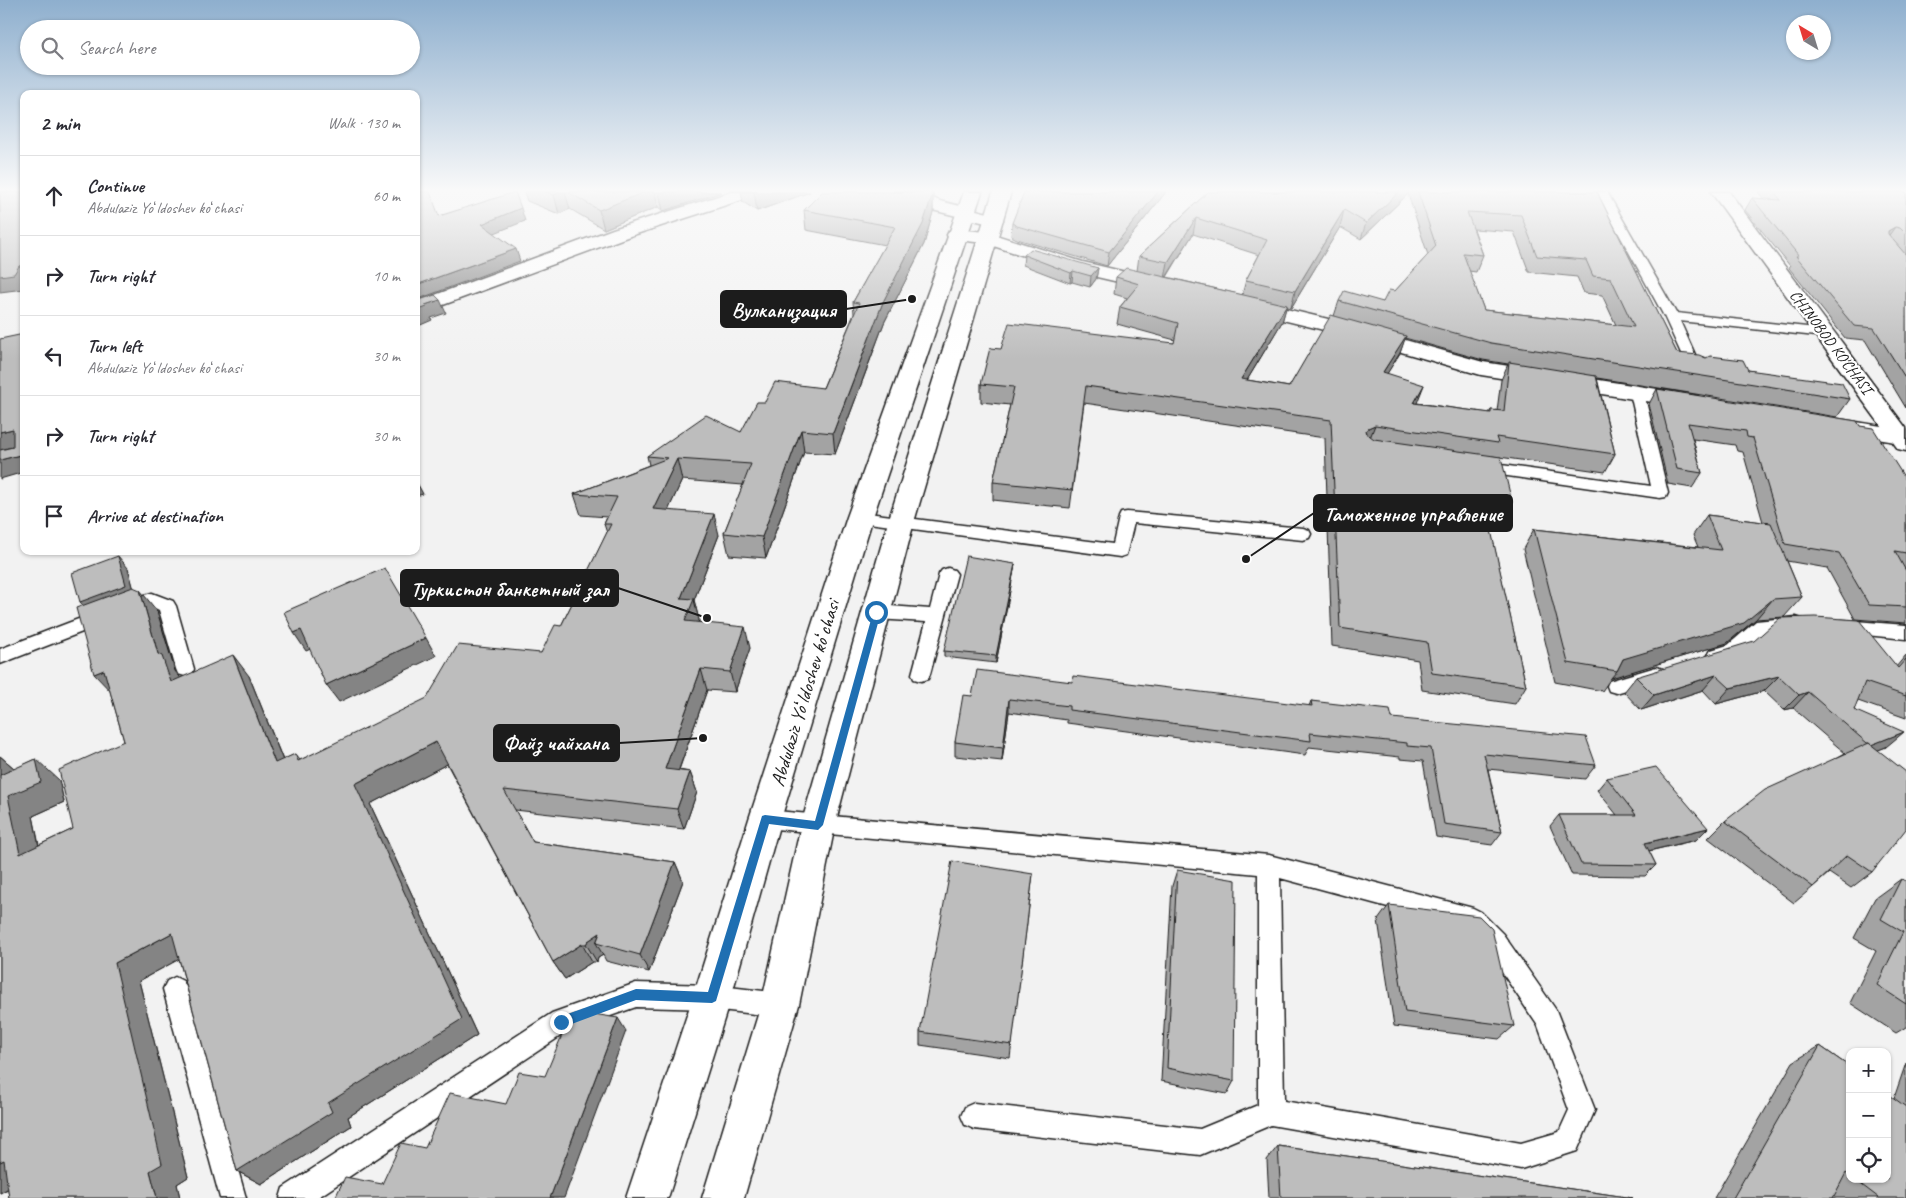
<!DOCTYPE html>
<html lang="en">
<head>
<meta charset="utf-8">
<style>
	:root { --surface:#fff; --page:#f7f7f7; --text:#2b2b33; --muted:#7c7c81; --line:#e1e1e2 }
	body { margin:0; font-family:Caveat,sans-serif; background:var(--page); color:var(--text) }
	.controls { position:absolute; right:15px; bottom:15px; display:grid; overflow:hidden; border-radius:10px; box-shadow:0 1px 4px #0004 }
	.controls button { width:45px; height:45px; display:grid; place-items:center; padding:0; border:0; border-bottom:1px solid var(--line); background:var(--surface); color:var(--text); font:25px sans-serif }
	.compass { position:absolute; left:1786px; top:15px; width:45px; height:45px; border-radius:50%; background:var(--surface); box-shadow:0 1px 4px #0004; rotate:322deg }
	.stop { position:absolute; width:15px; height:15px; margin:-11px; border:4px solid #1f6fb2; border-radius:50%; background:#fff }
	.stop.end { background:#1f6fb2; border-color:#fff; box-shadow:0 1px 5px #0008 }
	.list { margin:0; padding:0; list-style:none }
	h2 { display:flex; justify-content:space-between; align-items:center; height:65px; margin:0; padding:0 20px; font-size:21px }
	h2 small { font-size:16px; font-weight:400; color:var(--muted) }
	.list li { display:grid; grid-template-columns:32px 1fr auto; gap:15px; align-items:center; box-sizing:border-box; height:80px; padding:0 20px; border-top:1px solid var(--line) }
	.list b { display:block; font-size:19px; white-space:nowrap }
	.list p { margin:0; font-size:16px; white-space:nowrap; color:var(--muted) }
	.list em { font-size:16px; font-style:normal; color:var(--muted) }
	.icon { flex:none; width:28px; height:28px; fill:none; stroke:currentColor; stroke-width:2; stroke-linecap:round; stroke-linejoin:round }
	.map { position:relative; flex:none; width:1906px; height:1198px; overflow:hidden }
	.search { position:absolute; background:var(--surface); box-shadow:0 1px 4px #0004; left:20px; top:20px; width:400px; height:55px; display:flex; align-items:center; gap:12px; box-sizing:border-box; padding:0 18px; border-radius:28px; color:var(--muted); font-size:19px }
	.panel { position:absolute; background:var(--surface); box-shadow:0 1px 4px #0004; left:20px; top:90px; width:400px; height:465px; border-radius:10px }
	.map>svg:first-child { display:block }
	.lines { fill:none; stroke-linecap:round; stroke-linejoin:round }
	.service-casing { stroke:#1c1c1c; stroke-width:3 }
	.minor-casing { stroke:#1c1c1c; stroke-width:3 }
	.tertiary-casing { stroke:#1c1c1c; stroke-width:3 }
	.secondary-casing { stroke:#1c1c1c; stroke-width:3 }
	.service { fill:#fff; fill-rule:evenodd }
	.minor { fill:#fff; fill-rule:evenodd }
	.tertiary { fill:#fff; fill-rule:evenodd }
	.secondary { fill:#fff; fill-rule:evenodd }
	.wall { fill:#a3a3a3; stroke:#1c1c1c; fill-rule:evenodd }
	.shaded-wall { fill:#848484; stroke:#1c1c1c }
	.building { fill:#bdbdbd; stroke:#1c1c1c; fill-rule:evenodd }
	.route { fill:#1f6fb2 }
	.labels { text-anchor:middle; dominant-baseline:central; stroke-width:4.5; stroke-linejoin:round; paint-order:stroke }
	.far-street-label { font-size:16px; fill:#1c1c1c; stroke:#fff }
	.street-label { font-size:20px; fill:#1c1c1c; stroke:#fff }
	.leader { fill:none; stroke:#1c1c1c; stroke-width:2 }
	.callout-dot { fill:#1c1c1c; stroke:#fff; stroke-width:2 }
	.callout { fill:#1c1c1c; stroke:#1c1c1c; stroke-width:2 }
	.callout-label { font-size:21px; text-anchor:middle; font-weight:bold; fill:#fff }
</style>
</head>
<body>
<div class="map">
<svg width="1906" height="1198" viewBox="0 0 1906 1198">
	<rect width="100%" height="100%" fill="#f2f2f2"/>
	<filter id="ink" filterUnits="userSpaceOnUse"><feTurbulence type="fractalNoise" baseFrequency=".02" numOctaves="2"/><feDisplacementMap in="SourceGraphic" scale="10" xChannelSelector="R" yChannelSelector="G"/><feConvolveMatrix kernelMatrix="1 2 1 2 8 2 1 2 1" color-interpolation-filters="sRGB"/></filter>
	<g filter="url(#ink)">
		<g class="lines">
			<g class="service-casing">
				<path id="service" d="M1596 192H1607L1676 313 1825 329 1832 333 1825 337 1680 321 1702 370 1695 374 1690 373 1664 316Z
					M1637 389 1642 390 1644 393 1668 493 1666 497 1660 498 1480 472 1475 471 1472 467 1475 463 1480 462 1651 486 1630 393 1632 390Z
					M860 512 1113 544 1119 517 1121 513 1127 512 1303 528 1309 530 1311 534 1309 538 1303 540 1134 523 1126 555 1120 557 854 521 852 517 854 513Z
					M948 568 954 570 957 574 930 674 928 679 921 681 914 679 912 674 926 622 876 619 870 617 867 612 870 607 876 605 930 609 939 574 942 570Z
					M152 593 173 601 176 606 194 669 192 674 185 676 178 674 176 669 159 610 151 606 126 613 120 612 117 607 120 602Z
					M102 610 108 612 111 617 108 622 0 664V649Z
					M1796 617 1802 619 1805 624 1802 629 1766 632 1740 655 1717 662 1711 660 1708 655 1711 650 1728 645 1756 621Z
					M1842 620 1906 625V639L1836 632 1833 627 1836 622Z
					M1656 667 1663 669 1665 674 1663 679 1616 693 1609 691 1607 686 1609 681Z
					M765 810 1269 855 1473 908 1481 912 1503 934 1556 1010 1595 1110 1577 1151 1521 1169 1271 1125 1200 1155 974 1129 965 1125 961 1116 965 1107 974 1103 1200 1129 1258 1105V874L765 828 758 825 755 819 758 813ZM1280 878 1466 928 1487 950 1538 1026 1569 1110 1559 1132 1521 1143 1284 1101Z
					M175 977 183 981 187 989 246 1198H220L163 989 167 981Z
					M636 983 712 985 780 993 788 997 792 1005 788 1013 780 1017 712 1009 636 1007 568 1031 317 1198H280L283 1188 552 1013Z"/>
			</g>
			<g class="minor-casing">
				<path id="minor" d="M731 192H757L754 196 627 237 416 315V302L613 229Z
					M894 192H917L940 201 1000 216 1003 220 1000 224 994 225 928 209 897 196Z
					M956 229 986 232 1083 262 1160 280 1163 284 1160 288 1153 290 1071 271 984 243 949 239 947 235 949 231Z
					M1248 300 1345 323 1483 362 1690 394 1698 396 1701 401 1698 406 1690 408 1481 375 1332 332 1241 310 1238 306 1241 302Z
					M1838 419 1906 430V442L1901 443 1830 431 1826 426 1830 421Z"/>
			</g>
			<g class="tertiary-casing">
				<path id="tertiary" d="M1711 192H1729L1906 428V451L1898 449Z"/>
			</g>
			<g class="secondary-casing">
				<path id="secondary" d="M964 192H982L873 517 781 819 731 997 668 1198H626L693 997 749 819 847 517Z
					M993 192H1011L914 522 835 825 799 1005 744 1198H702L761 1005 801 825 888 522Z"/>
			</g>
			<use href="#service" class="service"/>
			<use href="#minor" class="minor"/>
			<use href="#tertiary" class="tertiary"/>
			<use href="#secondary" class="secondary"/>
		</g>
		<path class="wall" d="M524 192H722L663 211 658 207 604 229 570 209 559 214 527 201Z
			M741 192H810L757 211 743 202Z
			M1166 192 1107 266 1017 239 1011 236 1012 223Z
			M1208 192H1597L1677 353 1706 358 1850 399 1837 417 1597 378 1615 454 1605 472 1492 456 1512 502 1503 520 1489 523 1526 686 1515 704 1422 690 1418 660 1332 646 1325 438 1084 403 1070 508 993 500V482L1010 405 981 402V384L1001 349 1174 343 1175 340 1117 324 1120 307 1127 298 1114 294 1116 277 1137 271 1139 256ZM1408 194 1428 255 1395 291 1383 302 1339 301 1334 316 1289 387 1247 380 1282 322 1286 307 1291 308 1340 227 1361 239ZM1474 229 1514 232 1529 272 1577 277 1584 293 1602 295 1616 325 1484 310 1469 271 1476 272 1483 255ZM1193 234 1259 255 1246 280 1242 295 1167 277ZM1405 338 1483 360 1508 364 1501 380 1497 411 1491 410 1489 413 1417 403 1387 373 1400 353Z
			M1758 192H1906V408L1865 340 1845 338 1789 268 1790 266 1745 210 1752 198 1764 199Z
			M933 193V212L924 244 884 323 835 454 804 452 766 558 729 555 724 533 743 485 682 480 668 510 719 535 694 600 699 620V622L750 648 735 692 707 690 679 770 690 772 697 792 684 829 515 810 533 842 675 862 683 881 649 972 606 961 603 955 598 958 597 962H592L565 979 553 962 447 764 370 804 477 1035 348 1117 351 1126 261 1184 237 1171 179 959 139 981 188 1177 177 1184 180 1198H9L8 1189 0 1193V756L15 769 59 780 64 802 33 816 39 845 73 829 124 741 110 691 84 605 128 568 133 587 157 611 175 671 180 678 249 676 283 760 295 754 300 760 541 653 561 626 607 533 604 524 607 517 581 515 574 494 649 465 647 456 741 432 765 402 823 388 854 314 853 302 885 245 806 230 804 210Z
			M1024 255 1098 268 1096 279 1090 287 1072 282 1070 283 1023 265Z
			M1657 389 1860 426 1906 480V623L1855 619 1827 568 1787 561 1802 597 1784 617 1756 619 1727 643 1611 678 1602 691 1555 682 1523 549 1534 529 1698 547 1693 535 1707 515 1763 522 1743 452 1737 451 1735 445 1693 439 1702 473 1692 488 1668 484 1649 404Z
			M1015 564 1014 570 996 663 944 657V651Z
			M1906 655V718L1858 701 1854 710 1886 747 1878 750 1872 872 1851 888 1829 873 1813 887 1794 903 1708 838 1725 821 1845 753 1793 708 1784 710 1764 691 1716 704 1703 690 1641 710 1624 692 1636 677 1896 667Z
			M972 696 1309 706 1311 701 1392 718 1596 765 1585 779 1488 769 1502 832 1492 845 1436 837 1423 761 1400 759V757L1309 747 1305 755 1067 723V720L1009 712 1002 761 955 756V742Z
			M1607 778 1708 828 1696 840 1649 851 1656 865 1645 876 1572 875 1550 826 1559 815H1617L1597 790Z
			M1177 870 1234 1081 1227 1094 1161 1081 1172 886Z
			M1033 874 1010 1058 920 1045V1032Z
			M1901 879 1906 881V1027L1896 1033 1850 1003 1876 951 1854 938 1875 898Z
			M1389 905 1514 1026 1499 1039 1394 1026 1378 920Z
			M1820 1046 1850 1067V1179H1887L1894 1098 1906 1063V1198H1714L1793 1062Z
			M1278 1146 1633 1198H1269L1267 1160Z"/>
		<path class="shaded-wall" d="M560 192H565L570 209 559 214 554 195Z
			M645 192H655L658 207 604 229 599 210Z
			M659 192H722L663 211Z
			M754 192H810L757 211Z
			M1158 192H1166L1107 266 1109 252Z
			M1399 192H1409L1408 194 1361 239 1366 223Z
			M933 193V212L924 244 884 323 835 454 833 433 883 302Z
			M521 208 525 221 487 236 482 224Z
			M1344 210 1340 227 1291 308 1295 291Z
			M1196 218 1193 234 1165 279 1168 262Z
			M1895 227 1887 238 1888 231Z
			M516 249 520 261 416 300V285Z
			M24 265V289L0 292V276L19 266Z
			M1098 268 1096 279 1090 287 1091 276Z
			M1073 271 1072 282 1070 283 1071 273Z
			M440 300 446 313 431 318 432 320 416 327V311L425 305Z
			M1287 305 1282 322 1237 397 1241 379Z
			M1406 336 1400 353 1377 390 1383 372Z
			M1424 385 1417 403 1407 421 1414 403Z
			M1375 425 1368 443 1365 432 1368 428Z
			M13 429 24 444 0 450V432Z
			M801 430 804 452 766 558 762 537Z
			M24 454V472L0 479V460Z
			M677 459 682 480 659 531 653 509Z
			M416 481 423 494 416 496Z
			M1512 502 1503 520 1477 526 1486 508Z
			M714 514 719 535 694 600 699 620 691 642 685 621 681 598Z
			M118 556 128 568 136 597 91 614 80 602Z
			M1015 564 1014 570 996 663V656Z
			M140 590 157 611 175 671 180 677 189 703 171 682 158 654Z
			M1773 599 1756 619 1727 643 1611 678 1617 671 1623 659Z
			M745 627 750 648 735 692 730 672Z
			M301 630 313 648 306 651 294 633Z
			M426 638 436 656 339 702 326 685Z
			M233 655 249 676 292 783 275 763Z
			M701 669 707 690 672 789 665 769Z
			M104 670 114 695 94 674Z
			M1716 675 1703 690 1641 710 1654 695Z
			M1779 676 1764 691 1716 704 1730 688Z
			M1808 692 1793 708 1784 710 1799 695Z
			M1009 699V712L1002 761 1003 748Z
			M1904 732 1886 747 1853 760 1870 745Z
			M436 742 449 763 370 804 477 1035 348 1117 351 1126 261 1184 237 1171 328 1103 355 784Z
			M0 756 15 769 36 759 59 780 64 802 33 816 44 873 20 854 0 781Z
			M690 772 697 792 684 829 677 809Z
			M1708 828 1696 840 1635 854 1645 843Z
			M675 862 683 881 649 972 640 955Z
			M172 933 194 951 139 981 188 1177 177 1184 180 1198H157L150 1171 115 963Z
			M600 933 596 943 603 955 598 958 597 962 586 944 588 941Z
			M582 944 592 962 565 979 553 962Z
			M618 1018 626 1031 564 1198H550Z
			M4 1160 35 1173 0 1193V1162Z"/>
		<path class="building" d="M0 192H24V265L19 266 14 274 0 276Z
			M416 192H430L439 216 515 192 521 208 482 224 516 249 416 285Z
			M546 192H560L554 195Z
			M568 192H645L599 210Z
			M822 192H930L933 193 923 224 883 302 833 433 801 430 762 537 724 533 751 464 677 459 653 509 714 514 681 598 694 599 685 621 745 627 730 672 701 669 665 769 690 772 677 809 504 790 533 842 675 862 640 955 596 943 600 933 588 941 586 944H582L553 962 436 742 355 784 462 1019 328 1103 332 1112 237 1171 172 933 115 963 162 1164 150 1171 157 1198H9L4 1160 0 1162V775L36 759 41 782 8 796 20 854 73 829 59 770 124 741 104 670 94 674 76 608 133 587 140 590 158 654 162 656 171 682 233 655 275 763 295 754 298 761 427 698 458 645 541 653 555 625 561 626 611 524H604L617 497 574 494 668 458 647 456 706 415 741 432 757 402H765L775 382 823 388 859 303 853 302 895 227 804 210Z
			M1024 192H1158L1109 252 1017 226 1012 223Z
			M1208 192H1399L1366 223 1344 210 1295 291 1246 280 1267 240 1196 218 1168 262 1139 256Z
			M1418 192H1597L1677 353 1699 355 1706 358 1710 356 1743 360 1748 370 1842 383 1850 399 1491 343 1339 301 1344 291 1383 302 1389 290 1395 291 1436 246ZM1467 212 1521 215 1537 256 1586 260 1593 276 1611 278 1634 327 1484 310 1463 253 1483 255Z
			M1774 192H1906V234L1900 228 1895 227 1888 231V234L1906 255V379L1874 328 1854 326 1796 256H1799L1752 198 1781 200Z
			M1031 249 1098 268 1091 276 1073 271 1071 273 1024 255Z
			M1126 268 1287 305 1241 379 1289 387 1331 315 1406 336 1383 372 1424 385 1414 403 1491 413V410L1504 411 1509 362 1596 376 1615 454 1496 437 1498 443 1375 425 1368 428 1365 432 1374 439 1501 457 1512 502 1486 508 1526 686 1432 673 1427 642 1340 628 1331 420 1086 386 1072 490 993 482 1014 387 981 384 990 348 1001 349 1009 323 1174 343 1178 323 1120 307 1139 284 1116 277Z
			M435 295 440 300 425 305 427 307 416 311V301Z
			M24 334V454L0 460V450L13 447V429L0 432V339Z
			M1657 389 1857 421 1860 426 1873 428 1906 480V553L1895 551 1906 571V607L1869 605 1839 553 1785 544 1753 438 1747 437 1746 431 1688 423 1702 473 1677 469Z
			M1707 515 1771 523 1802 597 1773 599 1744 623 1623 659 1617 671 1568 663 1534 529 1721 550Z
			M118 556 126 585 80 602 72 573Z
			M966 556 1015 564 996 656 944 651Z
			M385 568 426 638 326 685 301 630 294 633 284 612Z
			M1815 617 1859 620 1898 668 1906 659V696L1865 682 1854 710 1904 732 1871 745 1869 743H1867L1808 692 1799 695 1779 676 1730 688 1716 675 1654 695 1636 677 1754 641 1780 618Z
			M977 670 1072 682 1073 676 1312 706 1311 701 1390 710 1392 718 1586 737 1596 765 1484 754 1502 832 1444 824 1431 748 1407 746V743L1310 733 1311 741 1069 710V706L1009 699 1003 748 955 742 963 695 972 696Z
			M1869 743 1906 772V829L1872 872 1847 855 1813 887 1725 821 1765 790Z
			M1656 767 1708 828 1645 843 1656 865 1581 864 1559 815H1636L1607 778Z
			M952 861 1033 874 1012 1045 920 1032Z
			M1177 870 1236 880 1234 1081 1167 1068Z
			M1901 879 1906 881V1004L1877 985 1903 932 1881 919Z
			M1389 905 1479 916 1492 929 1514 1026 1405 1012Z
			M581 1012 618 1018 550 1198H335L345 1177 382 1184 401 1143 425 1148 450 1093 506 1104 519 1072 545 1076 570 1016Z
			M1820 1046 1850 1067V1176L1846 1173 1833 1198H1733Z
			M1887 1093 1906 1107V1198H1879L1854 1179H1887Z
			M1278 1146 1374 1160 1633 1198H1281Z"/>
	</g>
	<linearGradient id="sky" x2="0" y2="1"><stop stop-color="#8eafce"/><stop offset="0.53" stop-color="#f9f9f9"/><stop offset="1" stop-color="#f9f9f9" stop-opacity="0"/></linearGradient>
	<rect width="1906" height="359" fill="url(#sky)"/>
	<path class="route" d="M874 609H879L881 612 823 825 818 830 769 824 716 1001 712 1003 636 1000 561 1028 557 1026 555 1022 557 1018 636 989 708 992 762 816 765 815 815 821Z"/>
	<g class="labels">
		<g class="far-street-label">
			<text transform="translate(1831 342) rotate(53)">CHINOBOD KO'CHASI</text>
		</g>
		<g class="street-label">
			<text transform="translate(805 693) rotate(-73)">Abdulaziz Yoʻldoshev koʻchasi</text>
		</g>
	</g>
	<path class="leader" d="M912 299L846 309M1246 559L1314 513M707 618L618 588M703 738L619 743"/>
	<g class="callout-dot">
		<circle cx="912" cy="299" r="5"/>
		<circle cx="1246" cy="559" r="5"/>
		<circle cx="707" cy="618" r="5"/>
		<circle cx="703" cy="738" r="5"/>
	</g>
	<g class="callout">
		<rect x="721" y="291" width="125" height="36" rx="5"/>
		<rect x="1314" y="495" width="198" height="36" rx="5"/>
		<rect x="401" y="570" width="217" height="36" rx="5"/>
		<rect x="494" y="725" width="125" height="36" rx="5"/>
	</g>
	<g class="callout-label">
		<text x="784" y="317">Вулканизация</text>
		<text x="1413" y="521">Таможенное управление</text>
		<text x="510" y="596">Туркистон банкетный зал</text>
		<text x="556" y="750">Файз чайхана</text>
	</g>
</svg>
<div class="controls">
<button>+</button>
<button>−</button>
<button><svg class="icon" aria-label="locate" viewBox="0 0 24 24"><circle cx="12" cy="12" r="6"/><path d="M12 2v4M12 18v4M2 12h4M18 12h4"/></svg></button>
</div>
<svg class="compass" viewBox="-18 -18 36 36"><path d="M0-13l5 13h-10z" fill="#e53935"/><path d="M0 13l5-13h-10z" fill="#7c7c81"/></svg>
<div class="stop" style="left:876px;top:612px"></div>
<div class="stop end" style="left:561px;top:1022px"></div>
<div class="search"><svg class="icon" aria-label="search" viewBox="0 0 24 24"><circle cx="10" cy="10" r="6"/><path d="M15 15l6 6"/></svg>Search here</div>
<section class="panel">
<h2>2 min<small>Walk · 130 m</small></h2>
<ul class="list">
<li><svg class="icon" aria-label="ahead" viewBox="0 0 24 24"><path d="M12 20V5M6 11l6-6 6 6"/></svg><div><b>Continue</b><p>Abdulaziz Yoʻldoshev koʻchasi</p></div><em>60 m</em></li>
<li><svg class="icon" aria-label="right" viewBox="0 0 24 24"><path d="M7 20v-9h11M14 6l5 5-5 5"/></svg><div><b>Turn right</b></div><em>10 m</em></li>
<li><svg class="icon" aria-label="left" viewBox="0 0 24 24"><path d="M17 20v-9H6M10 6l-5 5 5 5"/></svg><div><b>Turn left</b><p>Abdulaziz Yoʻldoshev koʻchasi</p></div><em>30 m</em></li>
<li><svg class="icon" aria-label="right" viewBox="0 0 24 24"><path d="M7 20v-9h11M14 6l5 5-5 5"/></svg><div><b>Turn right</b></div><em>30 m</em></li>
<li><svg class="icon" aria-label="arrive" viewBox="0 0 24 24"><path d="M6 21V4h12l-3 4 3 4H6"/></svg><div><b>Arrive at destination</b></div></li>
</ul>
</section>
</div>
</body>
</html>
